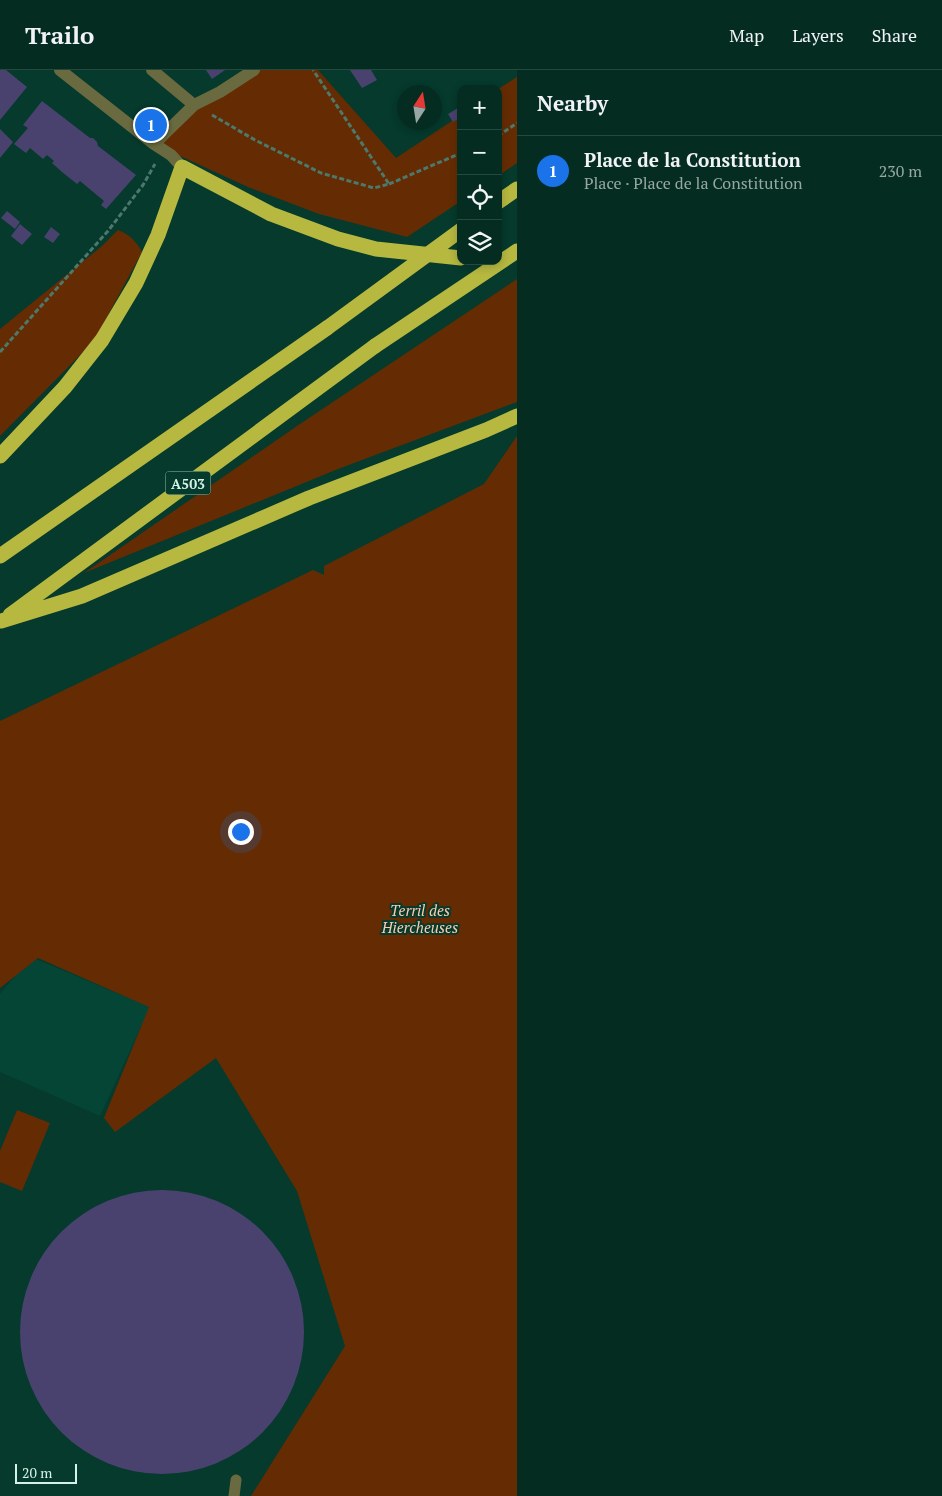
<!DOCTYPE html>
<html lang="en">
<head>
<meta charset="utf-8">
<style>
	:root { --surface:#042c21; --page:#12382e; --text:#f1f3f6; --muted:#97a7a5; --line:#25483f; --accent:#1a73e8 }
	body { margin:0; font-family:"PT Serif",serif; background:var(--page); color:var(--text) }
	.controls { position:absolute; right:15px; top:15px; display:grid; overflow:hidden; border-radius:10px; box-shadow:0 2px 8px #0003 }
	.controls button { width:45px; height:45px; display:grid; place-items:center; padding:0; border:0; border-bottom:1px solid var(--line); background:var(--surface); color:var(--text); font:25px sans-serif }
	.compass { position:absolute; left:397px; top:15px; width:45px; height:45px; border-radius:50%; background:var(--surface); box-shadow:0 2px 8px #0003; rotate:12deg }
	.scale { position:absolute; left:15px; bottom:12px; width:62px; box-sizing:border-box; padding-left:5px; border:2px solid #d4f3e7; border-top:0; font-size:14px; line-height:18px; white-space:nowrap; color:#d4f3e7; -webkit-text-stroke:4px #053a2c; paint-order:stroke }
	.you { position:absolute; left:240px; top:761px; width:18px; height:18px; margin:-12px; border:4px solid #fff; border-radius:50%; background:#1a73e8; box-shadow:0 0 0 8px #1a73e833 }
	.badge { display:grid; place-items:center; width:32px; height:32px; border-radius:50%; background:var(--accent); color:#fff; font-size:16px; font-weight:700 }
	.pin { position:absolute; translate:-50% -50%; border:2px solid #fff; box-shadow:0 1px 5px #0006 }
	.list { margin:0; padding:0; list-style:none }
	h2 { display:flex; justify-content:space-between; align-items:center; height:65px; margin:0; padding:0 20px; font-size:21px }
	h2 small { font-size:16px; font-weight:400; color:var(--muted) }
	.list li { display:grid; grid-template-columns:32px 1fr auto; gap:15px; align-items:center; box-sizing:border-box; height:70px; padding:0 20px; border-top:1px solid var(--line) }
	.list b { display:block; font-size:19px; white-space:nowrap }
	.list p { margin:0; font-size:16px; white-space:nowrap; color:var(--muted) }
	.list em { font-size:16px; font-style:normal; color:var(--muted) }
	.icon { flex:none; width:28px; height:28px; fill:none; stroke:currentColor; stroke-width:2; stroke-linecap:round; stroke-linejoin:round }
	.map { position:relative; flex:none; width:517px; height:1426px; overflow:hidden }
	header { display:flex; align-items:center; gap:30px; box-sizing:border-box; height:70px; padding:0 25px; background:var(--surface); border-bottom:1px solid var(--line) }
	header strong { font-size:24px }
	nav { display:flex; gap:28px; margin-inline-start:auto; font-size:18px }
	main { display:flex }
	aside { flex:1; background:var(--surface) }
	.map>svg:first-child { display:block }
	.built { fill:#054535 }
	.green { fill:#652c03 }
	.building { fill:#49426f }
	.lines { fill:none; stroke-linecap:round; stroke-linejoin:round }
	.path { stroke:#4c796c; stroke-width:3; stroke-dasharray:5 2.5; stroke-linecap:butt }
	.service { stroke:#696a3f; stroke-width:11 }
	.minor { stroke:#696a3f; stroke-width:12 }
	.motorway { stroke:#b7b840; stroke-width:15 }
	.motorway-bridge { stroke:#b7b840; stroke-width:15 }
	.labels { text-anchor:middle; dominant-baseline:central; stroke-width:4; stroke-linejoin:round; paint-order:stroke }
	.shield { fill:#053a2c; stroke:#96bcaf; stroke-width:1 }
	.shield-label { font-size:14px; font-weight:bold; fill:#d4f3e7 }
	.park-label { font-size:15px; font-style:italic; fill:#fdcbb0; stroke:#053a2c }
</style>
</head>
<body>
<header>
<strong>Trailo</strong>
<nav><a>Map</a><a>Layers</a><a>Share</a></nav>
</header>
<main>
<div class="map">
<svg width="517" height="1426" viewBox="0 0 517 1426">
	<rect width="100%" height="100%" fill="#053a2c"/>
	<path class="built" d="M31 887 150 937 100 1046 0 1002V924Z"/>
	<path class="green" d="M254 0H318L396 88 461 45V131L407 167 319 144 248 117 154 74 194 35Z
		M517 7V93L498 106V19Z
		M118 160C129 164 137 172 142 182L94 271 0 366V259L102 176Z
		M517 209V332L338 399 84 503 297 356Z
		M517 366V1426H251L345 1276 297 1121 216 988 115 1062 104 1048 149 937 38 888 0 918V651L313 500 324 505V496L484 414Z
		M17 1040 50 1053 22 1121 0 1112V1081Z"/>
	<path class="building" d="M0 0H6L27 17 0 50Z
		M206 0H225L212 9Z
		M350 0H371L377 10 362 18Z
		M42 31 90 68H93L97 72 98 76 136 105 106 139 101 135 104 131 80 111 77 114 62 102 52 93 54 91 47 85 43 89 30 78 26 83 14 74 28 58 23 55Z
		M458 38 461 43V47L453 52 448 44Z
		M0 59 13 72 0 88Z
		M7 141 20 152 15 159 1 148Z
		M20 154 32 164 22 175 11 166Z
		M51 157 60 164 53 173 44 167Z
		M20 1262a142 142 0 1 1 284 0a142 142 0 1 1-284 0Z"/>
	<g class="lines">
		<path class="path" d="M212 45 255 70 321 103 374 118 389 114 313 0
			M498 66 517 53
			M389 114 461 83
			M0 282 108 161 143 115 155 94"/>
		<path class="service" d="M234 1426 236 1410"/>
		<path class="minor" d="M60 0 154 74 171 85 182 97
			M152 0 194 35
			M154 74 194 35 220 22 254 0"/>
		<path class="motorway" d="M498 132 517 119
			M0 386 65 317 102 270 136 213 158 165 182 97 271 144 338 169 376 179 461 188
			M0 486 327 258
			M10 545 375 276
			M1 551 82 526 309 428 486 360 517 346"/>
		<path class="motorway-bridge" d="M327 258 461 160
			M375 276 517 181"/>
	</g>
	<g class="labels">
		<rect class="shield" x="165.5" y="401.5" width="45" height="23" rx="4"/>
		<g class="shield-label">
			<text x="188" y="413">A503</text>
		</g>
		<g class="park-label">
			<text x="420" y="840">Terril des<tspan x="420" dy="17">Hiercheuses</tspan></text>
		</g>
	</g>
</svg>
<div class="controls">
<button>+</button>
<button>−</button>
<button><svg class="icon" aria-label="locate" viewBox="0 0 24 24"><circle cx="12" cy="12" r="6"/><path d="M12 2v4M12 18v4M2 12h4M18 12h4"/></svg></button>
<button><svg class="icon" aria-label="layers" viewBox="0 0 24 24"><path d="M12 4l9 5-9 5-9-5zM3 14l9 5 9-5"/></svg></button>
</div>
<svg class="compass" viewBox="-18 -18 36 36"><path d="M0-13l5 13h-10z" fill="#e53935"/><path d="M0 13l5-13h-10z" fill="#97a7a5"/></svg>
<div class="scale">20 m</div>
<div class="you"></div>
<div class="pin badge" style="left:151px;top:55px">1</div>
</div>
<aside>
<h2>Nearby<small></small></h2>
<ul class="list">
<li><span class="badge">1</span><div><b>Place de la Constitution</b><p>Place · Place de la Constitution</p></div><em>230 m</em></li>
</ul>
</aside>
</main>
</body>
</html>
